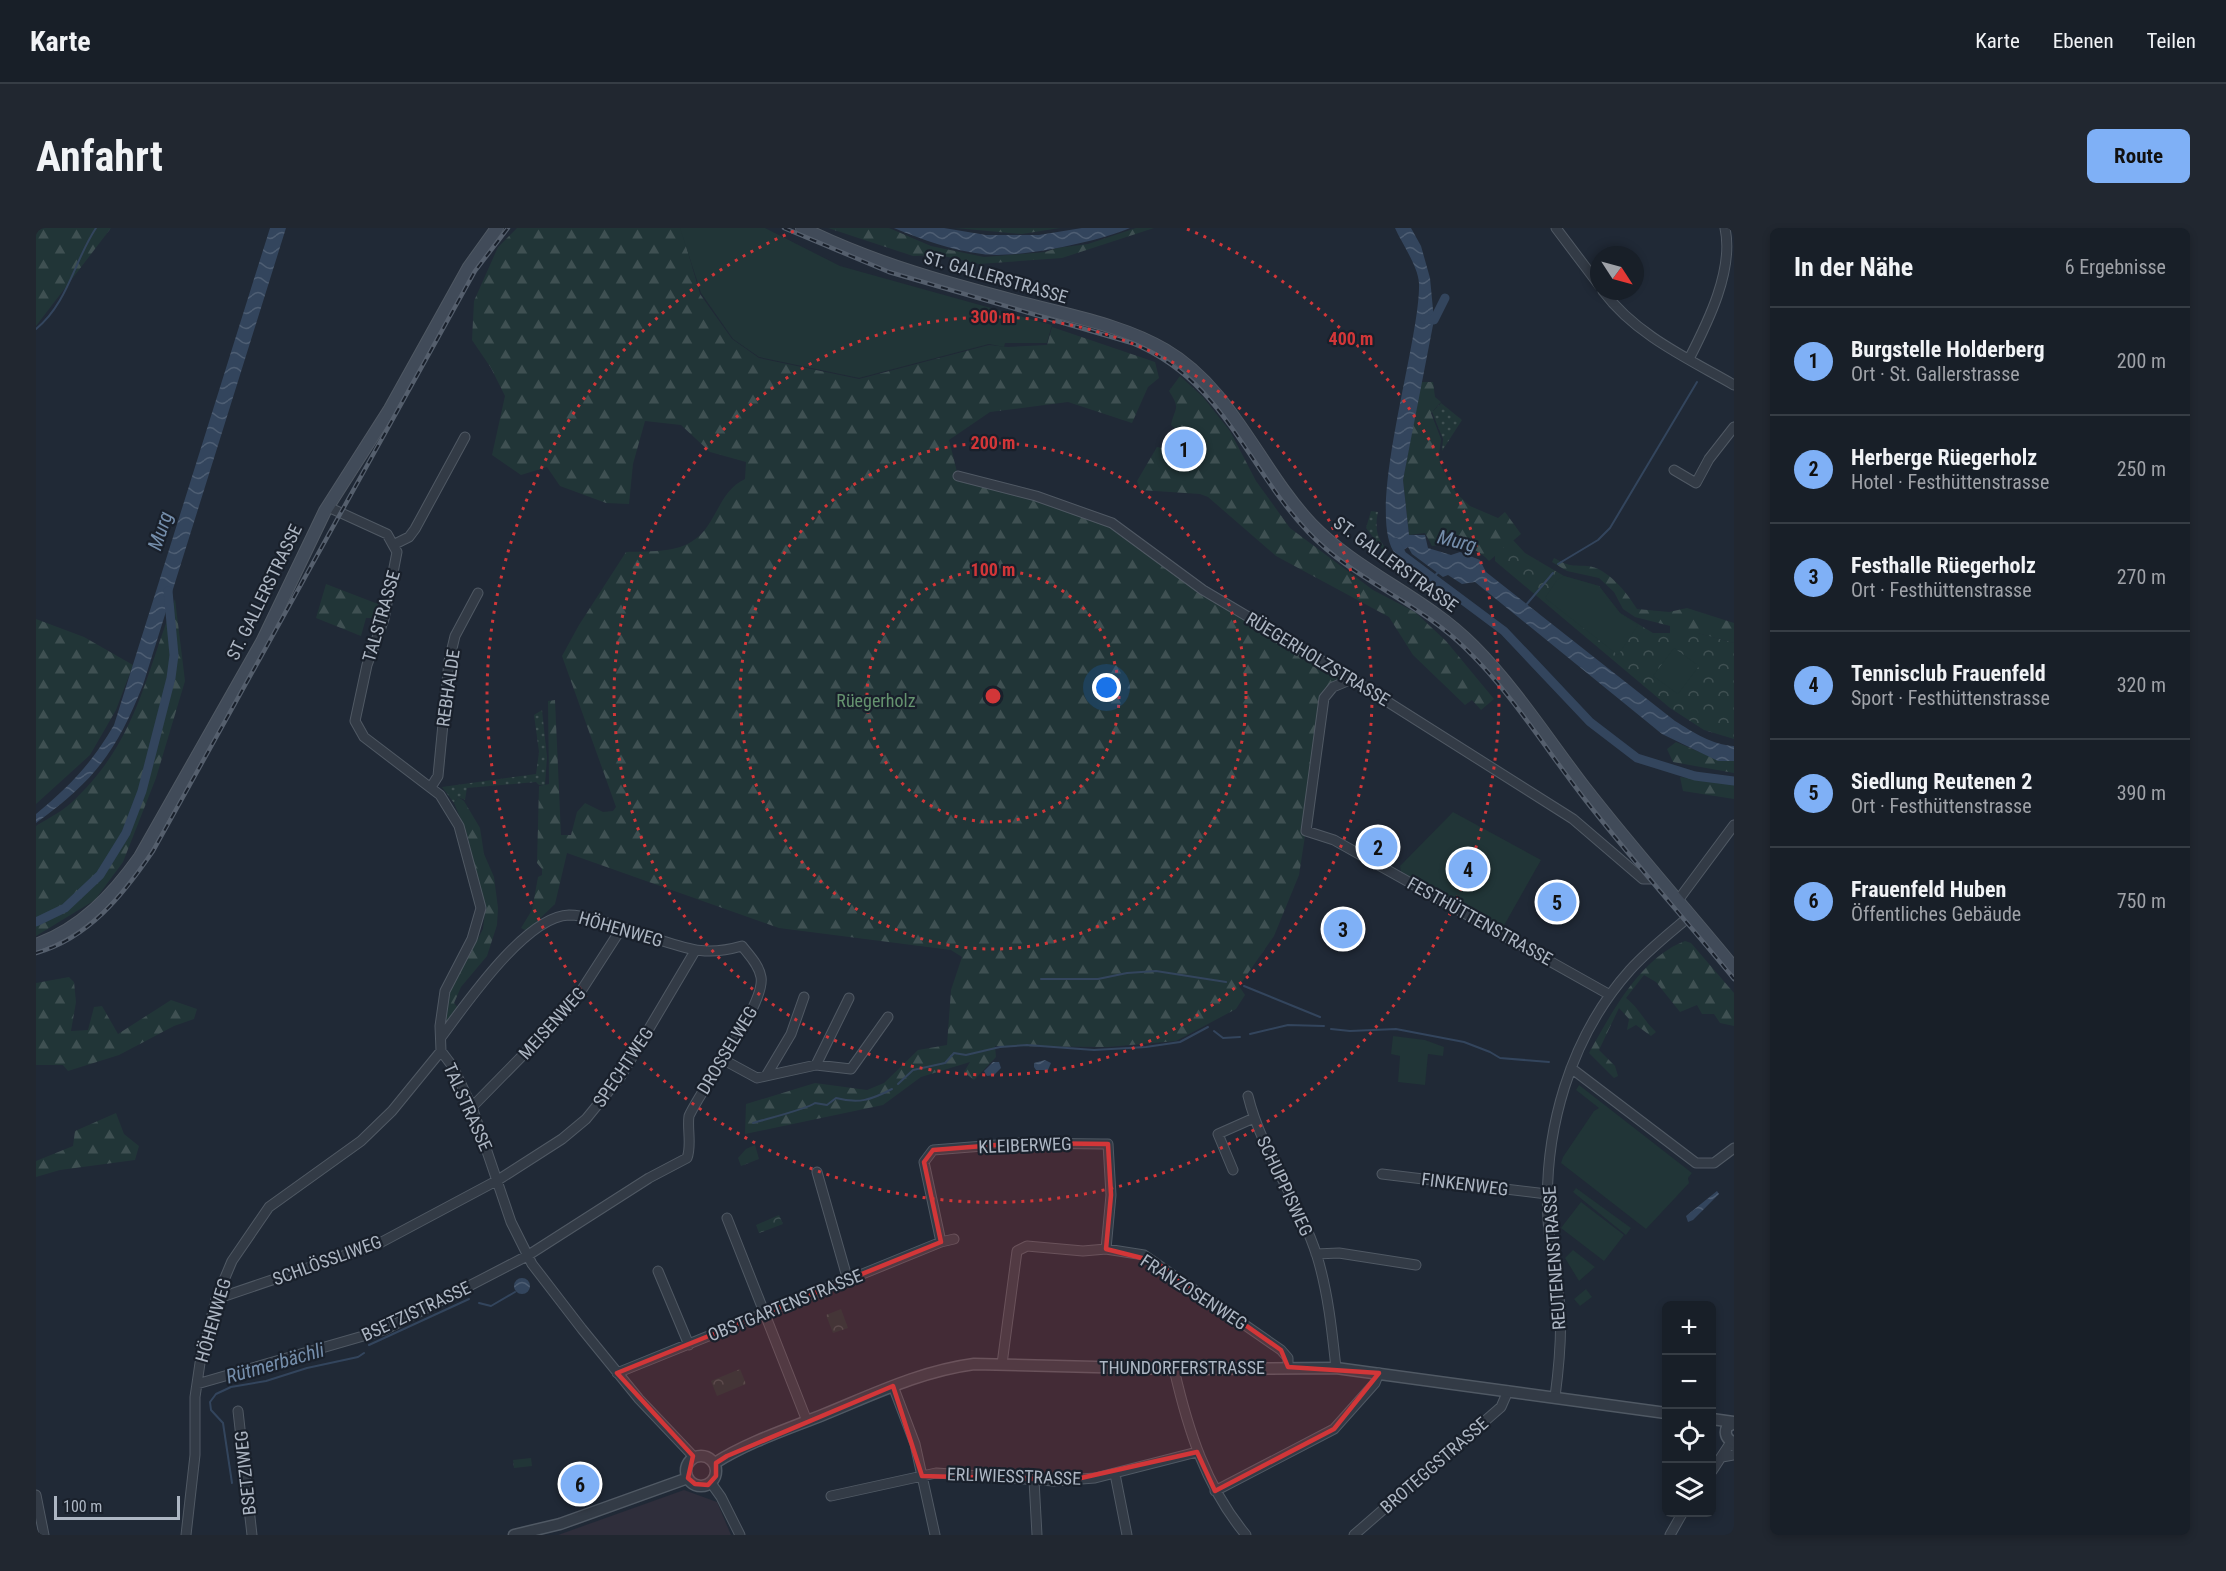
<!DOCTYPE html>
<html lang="de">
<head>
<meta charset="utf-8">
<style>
	:root { --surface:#181f28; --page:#212730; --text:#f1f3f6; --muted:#9fa2a8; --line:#363d45; --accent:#7fb0f6 }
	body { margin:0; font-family:"Roboto Condensed",sans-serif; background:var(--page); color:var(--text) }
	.controls { position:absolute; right:18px; bottom:18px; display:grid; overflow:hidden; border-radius:9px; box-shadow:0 3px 9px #0003 }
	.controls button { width:54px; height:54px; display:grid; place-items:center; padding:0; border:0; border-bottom:2px solid var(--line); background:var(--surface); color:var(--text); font:30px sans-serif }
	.compass { position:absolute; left:1554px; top:18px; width:54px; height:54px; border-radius:50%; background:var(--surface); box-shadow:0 3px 9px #0003; rotate:126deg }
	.scale { position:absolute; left:18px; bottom:15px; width:126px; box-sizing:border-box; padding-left:6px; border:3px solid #adb6c3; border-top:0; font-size:16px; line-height:21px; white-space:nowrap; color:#adb6c3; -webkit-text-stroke:4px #19202b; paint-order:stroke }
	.you { position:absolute; left:1071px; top:460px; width:21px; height:21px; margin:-15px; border:4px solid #fff; border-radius:50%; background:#1a73e8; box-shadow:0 0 0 9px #1a73e833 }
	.badge { display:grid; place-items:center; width:39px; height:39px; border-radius:50%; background:var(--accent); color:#111; font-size:20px; font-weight:700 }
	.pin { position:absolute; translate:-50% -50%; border:3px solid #fff; box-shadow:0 2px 6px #0006 }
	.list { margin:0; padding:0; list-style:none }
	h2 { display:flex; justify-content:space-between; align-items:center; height:78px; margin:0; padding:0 24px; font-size:26px }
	h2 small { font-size:20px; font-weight:400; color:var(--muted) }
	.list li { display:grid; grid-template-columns:39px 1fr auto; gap:18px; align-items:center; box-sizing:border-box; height:108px; padding:0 24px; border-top:2px solid var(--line) }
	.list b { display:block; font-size:22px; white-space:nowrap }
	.list p { margin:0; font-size:20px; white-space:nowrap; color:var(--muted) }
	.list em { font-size:20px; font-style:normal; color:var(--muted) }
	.icon { flex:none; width:33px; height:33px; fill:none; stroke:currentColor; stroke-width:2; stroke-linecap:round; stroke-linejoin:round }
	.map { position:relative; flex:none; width:1698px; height:1307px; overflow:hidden; border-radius:9px }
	header { display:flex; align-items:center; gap:36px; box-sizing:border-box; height:84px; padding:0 30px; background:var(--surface); border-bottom:2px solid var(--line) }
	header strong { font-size:28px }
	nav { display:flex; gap:33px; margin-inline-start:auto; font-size:21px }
	.intro { display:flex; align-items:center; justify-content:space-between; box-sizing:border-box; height:144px; padding:0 36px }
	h1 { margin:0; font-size:42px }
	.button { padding:15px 27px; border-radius:9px; background:var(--accent); color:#111; font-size:21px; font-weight:700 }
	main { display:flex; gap:36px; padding:0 36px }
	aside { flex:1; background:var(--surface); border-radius:9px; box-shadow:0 3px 9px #0003 }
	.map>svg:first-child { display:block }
	.medical { fill:#2f2e3b }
	.grass { fill:url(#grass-dots) }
	.forest { fill:url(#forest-firs) }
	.park { fill:url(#park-crowns) }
	.garden { fill:#213537 }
	.water { fill:url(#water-waves) }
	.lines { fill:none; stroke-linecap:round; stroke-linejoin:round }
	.stream { stroke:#33455d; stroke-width:2 }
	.canal { stroke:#33455d; stroke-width:9 }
	.minor-casing { stroke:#505964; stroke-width:11 }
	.tertiary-casing { stroke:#505964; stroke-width:13 }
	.secondary-casing { stroke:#505964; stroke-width:14 }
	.minor { stroke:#333b46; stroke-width:9 }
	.tertiary { stroke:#333b46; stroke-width:10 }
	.secondary { stroke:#414b59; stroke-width:12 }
	.rail-casing { stroke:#555f6d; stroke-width:4.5 }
	.rail { stroke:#19202b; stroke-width:2; stroke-dasharray:7; stroke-linecap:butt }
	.marked { fill:#d23638; fill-opacity:0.2; stroke:#d23638; stroke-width:4.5; stroke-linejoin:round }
	.ring { fill:none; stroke:#d23638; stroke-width:3; stroke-dasharray:3 6 }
	.labels { text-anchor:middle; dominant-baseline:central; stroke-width:4.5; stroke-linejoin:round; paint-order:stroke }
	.street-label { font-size:18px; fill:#adb6c3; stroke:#19202b }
	.park-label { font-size:18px; fill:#65936f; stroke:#19202b }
	.water-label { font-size:20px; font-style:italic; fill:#758eab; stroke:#19202b }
	.centre { fill:#d23638; stroke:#19202b; stroke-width:3 }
	.ring-label { font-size:18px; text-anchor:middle; font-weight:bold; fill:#d23638; stroke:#19202b; stroke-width:4.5; stroke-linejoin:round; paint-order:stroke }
</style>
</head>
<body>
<header>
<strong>Karte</strong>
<nav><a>Karte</a><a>Ebenen</a><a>Teilen</a></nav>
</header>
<div class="intro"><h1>Anfahrt</h1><a class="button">Route</a></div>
<main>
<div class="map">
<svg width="1698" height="1307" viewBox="0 0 1698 1307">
	<defs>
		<pattern id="grass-dots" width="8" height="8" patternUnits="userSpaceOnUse" patternTransform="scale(1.5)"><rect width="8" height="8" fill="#213537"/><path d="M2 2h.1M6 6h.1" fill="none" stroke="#3f5052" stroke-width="1.8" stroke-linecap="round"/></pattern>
		<pattern id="forest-firs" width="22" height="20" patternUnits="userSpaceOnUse" patternTransform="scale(1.5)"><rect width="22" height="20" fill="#213537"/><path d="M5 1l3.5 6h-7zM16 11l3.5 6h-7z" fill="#3f5052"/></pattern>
		<pattern id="park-crowns" width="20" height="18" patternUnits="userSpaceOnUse" patternTransform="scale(1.5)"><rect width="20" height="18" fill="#213537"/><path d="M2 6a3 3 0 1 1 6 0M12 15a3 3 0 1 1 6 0" fill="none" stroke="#3f5052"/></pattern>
		<pattern id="water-waves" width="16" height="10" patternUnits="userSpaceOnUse" patternTransform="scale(1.5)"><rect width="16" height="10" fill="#33455d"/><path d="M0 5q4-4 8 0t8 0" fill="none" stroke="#4e5e73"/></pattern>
	</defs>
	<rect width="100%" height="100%" fill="#202936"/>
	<path class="medical" d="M648 1262 681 1274 695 1307H522Z"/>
	<path class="grass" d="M1405 175 1426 192 1406 223 1407 211 1396 184Z
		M1335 283 1342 284C1339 297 1340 310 1350 320L1347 322 1330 300Z
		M506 482 511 529 509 557H503L500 554 431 560 429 572 422 569 418 575 406 559 500 546 503 524 498 487Z"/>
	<path class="forest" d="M0 0H75L0 98Z
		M481 0H645L664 66 696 111 723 130 823 151 953 117 972 119 1011 117 1016 99 1119 134 1123 150 1112 159 1096 195 1032 174 954 184 913 212 922 248 1058 287 1131 337 1316 451 1291 465 1263 647 1238 708 1203 758 1209 767 1200 781 1140 813 1072 819 959 818 960 829 938 852 928 844 934 834 885 849 847 877 709 906 710 876 779 855 831 862 848 855 882 822 911 817 915 762 926 729 915 722 743 700 531 625 519 676 491 703 485 700 496 682 502 649 506 647V641L501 635 503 558 513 556 512 473 519 472 525 607H535L541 584 549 575 567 584 577 583 580 579 526 428 543 397 590 324C611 323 637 325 655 314 681 299 681 264 709 251L710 234 674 224 645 197 609 193 597 236 593 276 570 275 524 258 511 239 485 247 456 227 469 168 455 140 436 112 438 73 462 19Z
		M792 0H853L895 18 948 29 1009 24 1021 20 1052 16 1100 0H1118L1026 30 943 36 903 27 877 28Z
		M919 0H1024L986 6Z
		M1144 148 1167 169 1194 203 1220 253 1254 300 1337 362 1379 384 1410 413 1458 471 1445 482 1436 472 1429 477 1377 427 1353 389 1240 328 1172 269 1164 266 1104 262 1101 253 1121 219 1148 224 1158 217 1135 197C1139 178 1145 182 1133 163Z
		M1385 154H1397L1399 169 1405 174 1395 185 1405 211 1403 227 1404 236 1420 265 1434 278 1462 290 1469 284 1485 306 1453 333C1440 317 1415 314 1396 318L1389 305 1373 307 1367 252Z
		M1518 330C1535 339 1534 337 1551 338 1571 339 1592 366 1601 381L1633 384 1651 380 1698 395V415L1661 405H1634V398L1599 389 1587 381 1578 364 1563 350 1531 343 1516 334Z
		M290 356 342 376 339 390H330L325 408 280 390Z
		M139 371 149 453 120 550 87 634 59 672 0 708V598C11 591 25 584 35 575 101 514 108 450 139 371Z
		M0 385V391L48 409 97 437 80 482 54 527 0 576Z
		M1640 514 1682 532 1698 533V545L1637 534 1631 521Z
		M1644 549 1698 555V571L1647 563Z
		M422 569 428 573 444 600 448 626 458 649 462 680 461 697 451 728 425 759 418 775 423 781 409 800 414 764 447 701 449 682 431 606 418 575Z
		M1649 713 1655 715 1698 765V798L1684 795 1678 786H1666L1661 777 1644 784 1620 754 1608 747 1590 770C1603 780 1608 793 1620 804L1615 808 1600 797 1591 802 1593 791 1583 780 1563 822 1579 838 1582 848 1578 850 1553 825C1574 787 1605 729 1649 713Z
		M33 749 38 754 40 774 35 803 52 802 58 779 66 778 82 806 135 772 161 781 158 791 138 798 83 827 32 843 27 837H0V755Z
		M80 885 88 906 103 918 99 932 24 942 0 949V933L37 918 39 903Z"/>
	<path class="park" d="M1477 312 1489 325 1528 348 1563 358 1584 385 1617 405H1662L1698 415V511L1668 502 1634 480 1459 333V326Z
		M719 917 723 931 705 938 702 930 710 921Z
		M743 987 747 996 723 1005 720 997Z
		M805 1081 812 1100 797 1105 790 1087Z
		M704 1141 710 1156 681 1168 675 1153Z
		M495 1230 496 1238 478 1240 477 1232Z"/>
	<path class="garden" d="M644 0H729L804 38 1016 97 1011 115H969L968 119 953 116 823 150 723 129 697 111 665 65Z
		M1528 348 1563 358 1584 385 1602 397 1582 427 1509 370 1521 352Z
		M1638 420 1663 438 1642 466 1617 448Z
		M1417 584 1505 632 1466 701 1365 644 1364 638Z
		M1357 808 1389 812 1408 819 1407 828 1392 826 1389 857 1362 854 1364 828 1355 826Z
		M1543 857 1656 945 1652 950 1653 955 1610 1001 1525 935 1527 929 1558 883 1563 880 1540 862Z
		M1540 960 1595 1000 1590 1007 1537 964Z
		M1545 974 1588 1007 1568 1033 1525 1000Z
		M1537 1022 1559 1039 1543 1053 1529 1030Z
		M1550 1061 1556 1069 1544 1078 1538 1071Z"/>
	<path class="water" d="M234 0H250L107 457C80 524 59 552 0 595V586C35 557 55 536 78 497Z
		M858 0H908L950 7H1003L1046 0H1094C1061 14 981 31 946 26 915 22 887 12 858 0Z
		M1359 0H1375L1385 18 1394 50 1398 92 1367 252 1373 307H1389L1392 320 1415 327 1424 324 1444 332 1450 344 1639 493C1657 504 1676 517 1698 518V533H1682L1626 506 1439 354 1426 356 1412 347 1407 349 1376 326 1372 319 1360 327C1327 288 1385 113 1383 55 1382 38 1366 16 1359 0Z
		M1009 832 1015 835 1012 842H1000L998 839V835Z
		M957 834H963L965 840 958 847 951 848 948 843Z
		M1681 963 1683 966 1657 992 1652 994 1650 988Z
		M478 1058a8 8 0 1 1 16 0a8 8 0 1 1-16 0Z"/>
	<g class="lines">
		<path class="stream" d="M0 101C32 75 38 33 60 0
			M1522 336 1562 312 1574 300 1661 154
			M1397 350 1403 343
			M1490 377 1517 345
			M1005 751H1062L1091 745 1120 743 1190 754
			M1208 758 1284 789
			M1295 801 1314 803 1360 801 1428 814 1454 824 1464 830 1513 834
			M1178 803 1187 810 1204 809
			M1214 806 1252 797 1288 798
			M862 856 877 842 909 835 918 825 930 827 964 819 991 817 1058 822 1110 819 1144 814 1172 799
			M717 895C730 891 771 881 779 875L791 877 800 870C823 876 835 872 856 861
			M443 1075 455 1078 479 1064
			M333 1117 433 1071
			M196 1255 187 1195 175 1182 174 1174 180 1166 195 1159 230 1153 271 1140 322 1129 328 1125"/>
		<path class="canal" d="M1389 91 1398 92 1409 70
			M1359 314 1366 327 1468 403 1554 494 1601 530 1659 548 1698 553
			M0 694 29 680 64 647 90 605 106 563 135 450 138 427 132 363"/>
		<g class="minor-casing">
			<path id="minor" d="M1520 0 1563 57
				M1567 63C1600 107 1651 130 1698 157
				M1653 131C1672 94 1698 42 1689 0
				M1638 242 1660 255 1673 231 1698 199
				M922 248 1000 268 1076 295 1167 362 1295 438 1537 591 1607 651H1615L1620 646
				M292 279 351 306 361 324 348 391 331 437 319 493 328 509 404 567 423 598 445 680 436 711 409 763 404 798 405 823 417 839 436 879 475 994 496 1036 546 1101 603 1171 658 1229
				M359 316 373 309 379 301 429 209
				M1316 451 1297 459 1288 470 1270 603 1298 612 1574 767
				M395 559 402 548 413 433 419 408 442 365
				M1643 671 1698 597
				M686 831 721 850 780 837 815 841 852 789
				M780 837 813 770
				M1535 840 1660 935H1678L1698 920
				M730 848 755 806 768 769
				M1212 868C1226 925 1263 972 1281 1028 1292 1064 1296 1103 1300 1140
				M436 879 536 777 585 701
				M1197 942 1182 906 1218 890
				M781 944 811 1049
				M1346 946 1511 966
				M691 990 771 1193
				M905 1014 888 934 897 922 984 915 1066 916H1072L1075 967 1070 1021
				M1280 1026 1303 1025 1380 1037
				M622 1043 653 1117
				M180 1071 342 1016 462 952 526 911 550 891 585 848 659 723
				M966 1136 981 1023 991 1018 1047 1023 1070 1021 1108 1027 1245 1122 1252 1130V1139
				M1138 1141C1152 1202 1170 1259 1210 1307
				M581 1145 806 1054 811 1049H819L905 1014 918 1011
				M161 1156 348 1102 491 1028 613 950 651 930C656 918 651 901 653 888 667 857 730 776 725 749 723 737 713 727 706 718 671 728 655 722 621 711 599 705 555 687 533 687 490 688 430 776 406 808
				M857 1158 879 1216 899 1307
				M1519 1169C1523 1139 1526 1108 1524 1078 1521 1049 1514 1021 1512 992 1507 903 1534 809 1594 742 1613 721 1634 705 1655 687
				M202 1183 216 1307
				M1686 1229 1698 1227
				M1676 1243 1695 1214 1698 1218
				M1079 1246 1091 1307
				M998 1252 1001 1307
				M675 1255 685 1269 704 1307
				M1179 1263 1298 1201 1339 1155 1343 1145
				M0 1267 8 1307
				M795 1268 900 1245 1018 1253 1059 1250 1161 1224
				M150 1307 159 1227V1169L164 1135 180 1071 196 1033 233 979 325 913 356 883 405 823
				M1318 1307 1465 1179 1472 1163
				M1634 1307 1647 1284"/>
		</g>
		<g class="tertiary-casing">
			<path id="tertiary" d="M1676 1191 1698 1194
				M1698 1195 1691 1199C1688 1206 1691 1212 1698 1214
				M650 1243a15 15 0 1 1 30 0a15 15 0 1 1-30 0Z
				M679 1235C712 1214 752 1201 789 1186 838 1166 885 1143 938 1136L1138 1141 1300 1140 1630 1185
				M478 1307 524 1296 652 1250"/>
		</g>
		<g class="secondary-casing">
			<path id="secondary" d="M766 0C838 36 916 57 994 77 1039 89 1088 98 1129 122 1196 161 1223 241 1275 296 1322 345 1389 369 1437 418 1479 460 1512 512 1548 559 1596 621 1648 679 1698 740
				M0 717C45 701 77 667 104 629L226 414 289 283 354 181 433 39 461 0"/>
		</g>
		<use href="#minor" class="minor"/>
		<use href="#tertiary" class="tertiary"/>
		<use href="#secondary" class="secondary"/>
		<g class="rail-casing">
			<path id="rail" d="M748 0 853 44 1096 115C1188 153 1209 237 1272 304 1318 353 1385 375 1432 423 1476 466 1509 520 1547 569 1595 631 1648 690 1698 751
				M0 725C53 710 87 667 117 623L439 43 472 0"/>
		</g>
		<use href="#rail" class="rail"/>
	</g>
	<path class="marked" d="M984 915 1072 916 1075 967 1070 1021 1118 1033 1245 1122 1252 1139 1343 1145 1298 1201 1179 1263 1161 1224 1036 1252 886 1248 857 1158 691 1228 680 1235V1248L672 1257 659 1256 652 1250 657 1228 581 1145 905 1014 888 934 897 922Z"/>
	<g class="ring">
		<circle cx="957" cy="468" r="126"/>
		<circle cx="957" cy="468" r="253"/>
		<circle cx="957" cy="468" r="379"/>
		<path d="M1151 1A506 506 0 1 1 763 1"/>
	</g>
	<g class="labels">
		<g class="street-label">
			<text transform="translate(960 49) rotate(16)">ST. GALLERSTRASSE</text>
			<text transform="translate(1360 336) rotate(36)">ST. GALLERSTRASSE</text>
			<text transform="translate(228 364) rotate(-64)">ST. GALLERSTRASSE</text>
			<text transform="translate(345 388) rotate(-74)">TALSTRASSE</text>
			<text transform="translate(1282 431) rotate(31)">RÜEGERHOLZSTRASSE</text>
			<text transform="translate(412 460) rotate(-82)">REBHALDE</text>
			<text transform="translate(1444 693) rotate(29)">FESTHÜTTENSTRASSE</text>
			<text transform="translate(585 701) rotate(16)">HÖHENWEG</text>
			<text transform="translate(516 795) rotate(-48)">MEISENWEG</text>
			<text transform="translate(691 822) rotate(-59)">DROSSELWEG</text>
			<text transform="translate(587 839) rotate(-56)">SPECHTWEG</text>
			<text transform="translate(432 879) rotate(66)">TALSTRASSE</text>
			<text transform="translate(989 917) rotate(-2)">KLEIBERWEG</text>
			<text transform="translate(1429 956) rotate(7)">FINKENWEG</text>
			<text transform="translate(1249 958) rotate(65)">SCHUPPISWEG</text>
			<text transform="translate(1518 1030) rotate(-94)">REUTENENSTRASSE</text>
			<text transform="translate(291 1032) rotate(-20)">SCHLÖSSLIWEG</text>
			<text transform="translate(1158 1064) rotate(33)">FRANZOSENWEG</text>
			<text transform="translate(749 1077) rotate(-22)">OBSTGARTENSTRASSE</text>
			<text transform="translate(380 1083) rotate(-25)">BSETZISTRASSE</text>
			<text transform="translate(177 1092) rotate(-74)">HÖHENWEG</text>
			<text x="1146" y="1139">THUNDORFERSTRASSE</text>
			<text transform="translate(1398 1237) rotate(-41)">BROTEGGSTRASSE</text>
			<text transform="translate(209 1245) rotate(-96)">BSETZIWEG</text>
			<text transform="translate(978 1248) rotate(2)">ERLIWIESSTRASSE</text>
		</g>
		<g class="park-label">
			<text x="840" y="472">Rüegerholz</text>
		</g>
		<g class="water-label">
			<text transform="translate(124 303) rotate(-72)">Murg</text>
			<text transform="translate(1421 313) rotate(14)">Murg</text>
			<text transform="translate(239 1135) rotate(-16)">Rütmerbächli</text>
		</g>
	</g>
	<circle cx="957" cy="468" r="9" class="centre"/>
	<g class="ring-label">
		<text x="957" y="95">300 m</text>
		<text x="1315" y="117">400 m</text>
		<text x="957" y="221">200 m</text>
		<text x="957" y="348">100 m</text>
	</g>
</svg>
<div class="controls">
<button>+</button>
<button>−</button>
<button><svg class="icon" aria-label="locate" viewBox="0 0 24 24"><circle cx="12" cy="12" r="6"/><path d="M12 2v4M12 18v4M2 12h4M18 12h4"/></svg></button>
<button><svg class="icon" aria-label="layers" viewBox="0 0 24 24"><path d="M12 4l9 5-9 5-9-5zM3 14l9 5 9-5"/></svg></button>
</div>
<svg class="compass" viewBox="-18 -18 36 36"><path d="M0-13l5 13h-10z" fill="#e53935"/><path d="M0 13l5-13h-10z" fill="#9fa2a8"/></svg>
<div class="scale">100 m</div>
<div class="you"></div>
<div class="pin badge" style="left:1148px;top:221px">1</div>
<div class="pin badge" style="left:1342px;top:619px">2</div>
<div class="pin badge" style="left:1307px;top:701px">3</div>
<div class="pin badge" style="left:1432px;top:641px">4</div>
<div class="pin badge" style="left:1521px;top:674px">5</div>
<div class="pin badge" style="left:544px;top:1256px">6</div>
</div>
<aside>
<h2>In der Nähe<small>6 Ergebnisse</small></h2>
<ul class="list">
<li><span class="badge">1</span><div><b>Burgstelle Holderberg</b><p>Ort · St. Gallerstrasse</p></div><em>200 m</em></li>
<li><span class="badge">2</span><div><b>Herberge Rüegerholz</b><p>Hotel · Festhüttenstrasse</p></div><em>250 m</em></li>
<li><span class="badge">3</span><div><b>Festhalle Rüegerholz</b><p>Ort · Festhüttenstrasse</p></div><em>270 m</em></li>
<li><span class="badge">4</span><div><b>Tennisclub Frauenfeld</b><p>Sport · Festhüttenstrasse</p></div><em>320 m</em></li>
<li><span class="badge">5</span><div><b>Siedlung Reutenen 2</b><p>Ort · Festhüttenstrasse</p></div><em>390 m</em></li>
<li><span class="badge">6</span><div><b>Frauenfeld Huben</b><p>Öffentliches Gebäude</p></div><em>750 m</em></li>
</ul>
</aside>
</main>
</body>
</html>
